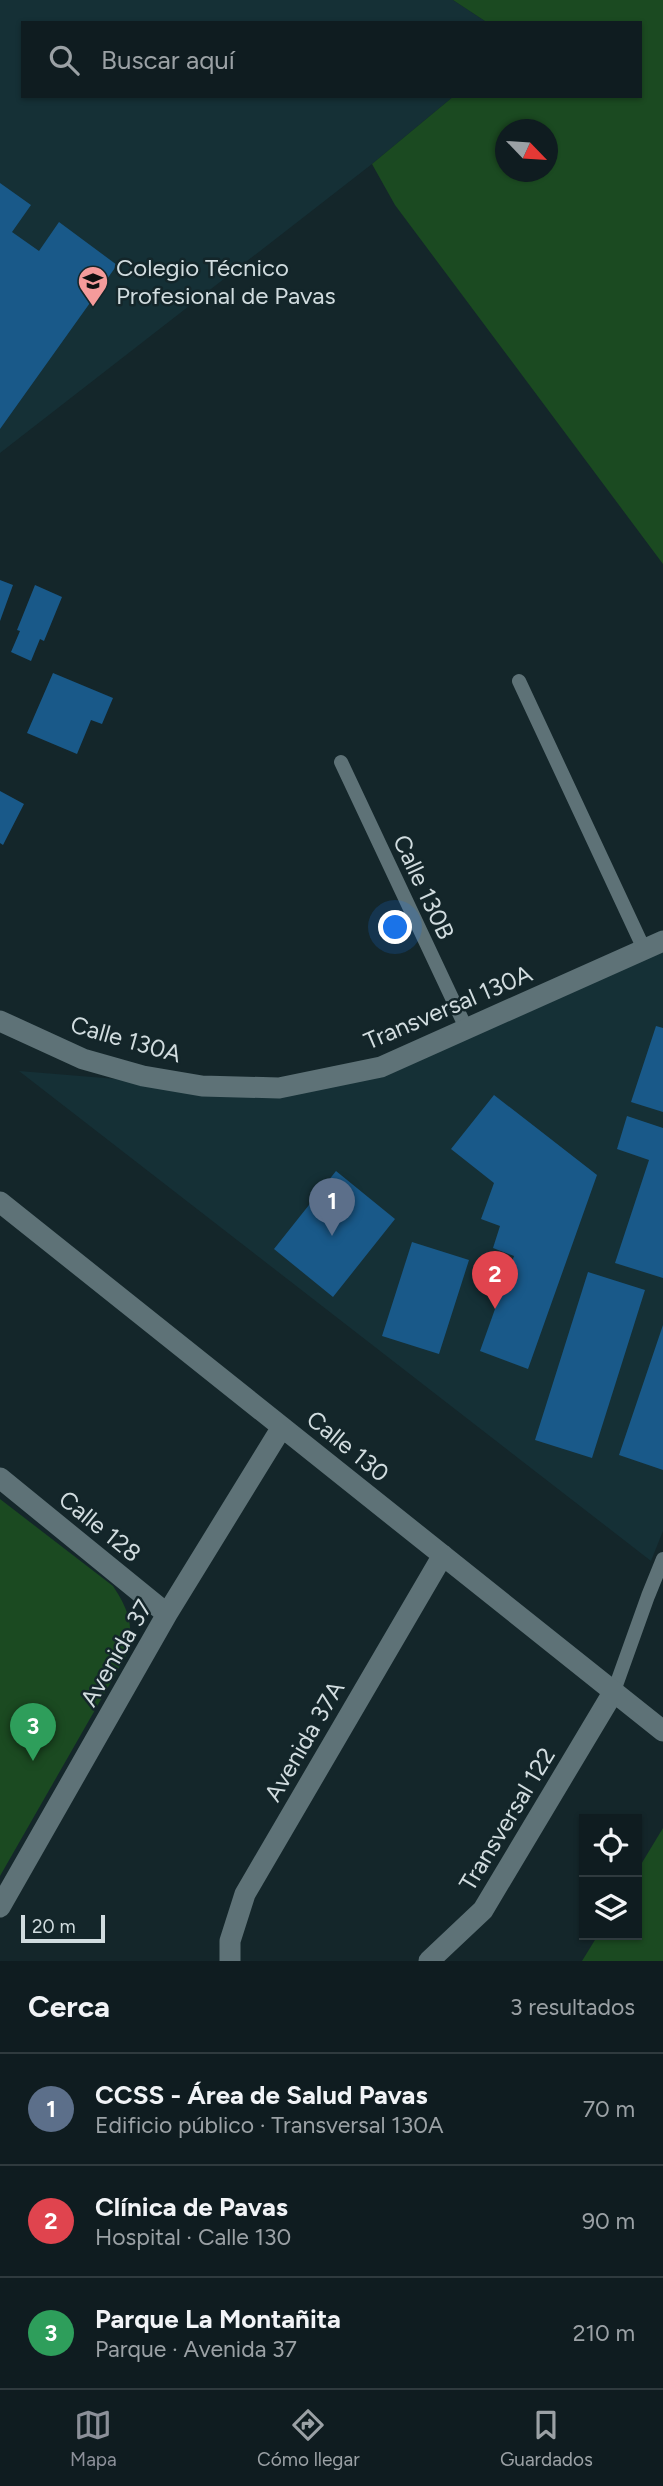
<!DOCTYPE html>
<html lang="es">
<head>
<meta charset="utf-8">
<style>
	:root { --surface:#0f1c20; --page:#182529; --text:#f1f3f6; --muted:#9ba1a5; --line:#2f3a3e; --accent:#8c9099 }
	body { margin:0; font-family:Figtree,sans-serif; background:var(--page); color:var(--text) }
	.controls { position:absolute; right:21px; bottom:21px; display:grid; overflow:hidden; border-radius:0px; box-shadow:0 2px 5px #0004 }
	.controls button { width:63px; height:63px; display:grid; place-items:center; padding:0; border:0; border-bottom:2px solid var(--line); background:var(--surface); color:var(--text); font:35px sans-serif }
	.compass { position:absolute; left:495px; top:119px; width:63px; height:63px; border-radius:50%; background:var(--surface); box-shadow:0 2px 5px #0004; rotate:115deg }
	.scale { position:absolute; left:21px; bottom:18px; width:84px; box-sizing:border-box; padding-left:7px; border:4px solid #d1dcdf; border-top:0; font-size:19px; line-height:24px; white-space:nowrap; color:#d1dcdf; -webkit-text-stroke:5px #14262a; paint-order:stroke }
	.you { position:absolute; left:396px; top:928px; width:24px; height:24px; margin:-18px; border:5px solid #fff; border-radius:50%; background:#1a73e8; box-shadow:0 0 0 10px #1a73e833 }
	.badge { display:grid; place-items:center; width:46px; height:46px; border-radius:50%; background:var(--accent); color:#fff; font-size:23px; font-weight:700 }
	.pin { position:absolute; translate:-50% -58px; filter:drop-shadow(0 2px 4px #0008) }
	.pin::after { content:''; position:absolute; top:37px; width:24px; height:21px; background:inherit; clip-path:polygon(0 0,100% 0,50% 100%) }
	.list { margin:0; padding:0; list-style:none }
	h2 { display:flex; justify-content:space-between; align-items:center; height:91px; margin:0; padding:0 28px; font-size:30px }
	h2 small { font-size:23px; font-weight:400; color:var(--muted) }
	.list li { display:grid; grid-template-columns:46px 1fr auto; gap:21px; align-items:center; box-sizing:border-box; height:112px; padding:0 28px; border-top:2px solid var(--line) }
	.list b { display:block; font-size:26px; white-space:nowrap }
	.list p { margin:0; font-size:23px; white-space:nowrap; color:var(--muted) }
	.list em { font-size:23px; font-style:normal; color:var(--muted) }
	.icon { flex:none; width:38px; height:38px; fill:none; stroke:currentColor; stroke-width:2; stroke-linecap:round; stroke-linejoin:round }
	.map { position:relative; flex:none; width:663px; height:1961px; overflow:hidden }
	.search { position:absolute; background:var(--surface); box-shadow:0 2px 5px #0004; left:21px; right:21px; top:21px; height:77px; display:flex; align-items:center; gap:18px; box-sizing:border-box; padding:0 24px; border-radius:0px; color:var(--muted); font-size:26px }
	.sheet { height:427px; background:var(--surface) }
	nav { display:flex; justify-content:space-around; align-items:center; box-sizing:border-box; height:98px; border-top:2px solid var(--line); background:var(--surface); font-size:19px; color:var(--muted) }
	nav a { display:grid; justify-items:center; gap:4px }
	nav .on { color:var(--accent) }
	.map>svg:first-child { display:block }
	.built { fill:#153036 }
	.green { fill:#1b4a21; fill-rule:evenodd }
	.building { fill:#195989 }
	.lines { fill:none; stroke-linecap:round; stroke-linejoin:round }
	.lane { stroke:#5e7277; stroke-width:14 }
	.street { stroke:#5e7277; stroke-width:21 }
	.labels { text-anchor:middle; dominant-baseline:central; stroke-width:5; stroke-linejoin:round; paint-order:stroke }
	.poi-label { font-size:24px; fill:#d1dcdf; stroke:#14262a; text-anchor:start }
	.street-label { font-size:24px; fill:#d1dcdf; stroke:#14262a }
</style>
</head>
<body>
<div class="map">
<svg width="663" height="1961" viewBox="0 0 663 1961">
	<rect width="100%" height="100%" fill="#14262a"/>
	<path class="built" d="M0 0H453L488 23H23V96H454L372 164 0 453Z
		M663 941V1531L651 1561 19 1071 202 1086 381 1067Z"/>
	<path class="green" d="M453 0H663V564L395 205 372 164 454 96H640V23H488ZM505 130H548V172H505Z
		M0 1499 113 1586C128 1609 131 1619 131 1647L0 1876Z
		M663 1828V1961H582L598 1935H637V1871Z"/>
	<path class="building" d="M0 183 31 205 12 232 39 251 59 222 117 265 0 429Z
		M0 580 13 585 0 621Z
		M35 585 62 597 44 641 40 639 31 661 11 652 20 631 17 630Z
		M53 673 113 698 102 724 91 720 77 754 27 733Z
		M0 791 24 804 3 845 0 843Z
		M656 1026 663 1028V1112L631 1102Z
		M494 1095 597 1175 528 1369 480 1351 514 1256 493 1248 500 1226 481 1219 494 1183 451 1149Z
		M627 1116 663 1128V1278L615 1263 649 1160 617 1149Z
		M336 1171 395 1219 333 1297 274 1249Z
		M412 1242 469 1260 439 1354 382 1336Z
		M588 1272 645 1290 592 1458 535 1440Z
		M663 1325V1470L619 1455Z"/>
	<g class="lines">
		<path class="lane" d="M519 681 644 949
			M341 762 467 1030
			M614 1691 648 1596 663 1559"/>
		<path class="street" d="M0 1021 83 1059 143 1076 202 1086 279 1088 381 1067 663 941
			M0 1202 663 1731
			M0 1478 167 1614
			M0 1907 167 1614 282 1427
			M230 1961V1941L245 1894 443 1555
			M429 1961 483 1910 614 1691"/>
	</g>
	<defs>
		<g id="school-pin" transform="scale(1.575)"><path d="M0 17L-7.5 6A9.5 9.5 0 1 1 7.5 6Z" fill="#f59b9b" stroke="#14262a"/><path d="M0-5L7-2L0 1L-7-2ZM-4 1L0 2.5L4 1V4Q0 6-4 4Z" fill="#111"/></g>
	</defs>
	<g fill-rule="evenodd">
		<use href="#school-pin" x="93" y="281"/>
	</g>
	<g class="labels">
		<g class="poi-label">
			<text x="116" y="267">Colegio Técnico<tspan x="116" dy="28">Profesional de Pavas</tspan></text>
		</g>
		<g class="street-label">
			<text transform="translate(424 887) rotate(65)">Calle 130B</text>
			<text transform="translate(448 1007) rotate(-23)">Transversal 130A</text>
			<text transform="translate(126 1039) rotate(16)">Calle 130A</text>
			<text transform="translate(348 1446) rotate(39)">Calle 130</text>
			<text transform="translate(100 1526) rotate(39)">Calle 128</text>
			<text transform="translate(116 1653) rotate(-60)">Avenida 37</text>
			<text transform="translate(304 1741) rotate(-60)">Avenida 37A</text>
			<text transform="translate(507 1819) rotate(-59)">Transversal 122</text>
		</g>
	</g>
</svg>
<div class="controls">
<button><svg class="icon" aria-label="locate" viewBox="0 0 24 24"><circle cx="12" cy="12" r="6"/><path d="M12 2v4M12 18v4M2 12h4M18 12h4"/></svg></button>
<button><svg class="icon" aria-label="layers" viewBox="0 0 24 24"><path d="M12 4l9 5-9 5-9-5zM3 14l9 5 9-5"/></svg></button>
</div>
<svg class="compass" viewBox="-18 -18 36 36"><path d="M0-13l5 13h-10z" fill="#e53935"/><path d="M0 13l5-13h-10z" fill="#9ba1a5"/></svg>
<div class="scale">20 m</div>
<div class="you"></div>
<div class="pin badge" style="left:332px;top:1236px;background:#5c6f8a">1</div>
<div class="pin badge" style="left:495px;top:1309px;background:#e0444e">2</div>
<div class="pin badge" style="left:33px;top:1761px;background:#2e9e5b">3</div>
<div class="search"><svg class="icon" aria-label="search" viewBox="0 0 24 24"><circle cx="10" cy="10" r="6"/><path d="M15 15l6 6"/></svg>Buscar aquí</div>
</div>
<section class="sheet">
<h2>Cerca<small>3 resultados</small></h2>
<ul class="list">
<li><span class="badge" style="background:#5c6f8a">1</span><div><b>CCSS - Área de Salud Pavas</b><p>Edificio público · Transversal 130A</p></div><em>70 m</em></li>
<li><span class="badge" style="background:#e0444e">2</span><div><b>Clínica de Pavas</b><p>Hospital · Calle 130</p></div><em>90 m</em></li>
<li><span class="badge" style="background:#2e9e5b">3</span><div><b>Parque La Montañita</b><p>Parque · Avenida 37</p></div><em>210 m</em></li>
</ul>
</section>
<nav>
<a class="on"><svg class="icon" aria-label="map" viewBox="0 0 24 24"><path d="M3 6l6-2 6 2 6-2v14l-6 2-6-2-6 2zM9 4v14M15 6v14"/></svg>Mapa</a>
<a><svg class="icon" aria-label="directions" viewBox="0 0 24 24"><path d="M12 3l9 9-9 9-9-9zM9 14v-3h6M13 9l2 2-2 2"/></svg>Cómo llegar</a>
<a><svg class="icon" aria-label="saved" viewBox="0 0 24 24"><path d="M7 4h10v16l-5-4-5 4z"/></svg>Guardados</a>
</nav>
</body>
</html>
